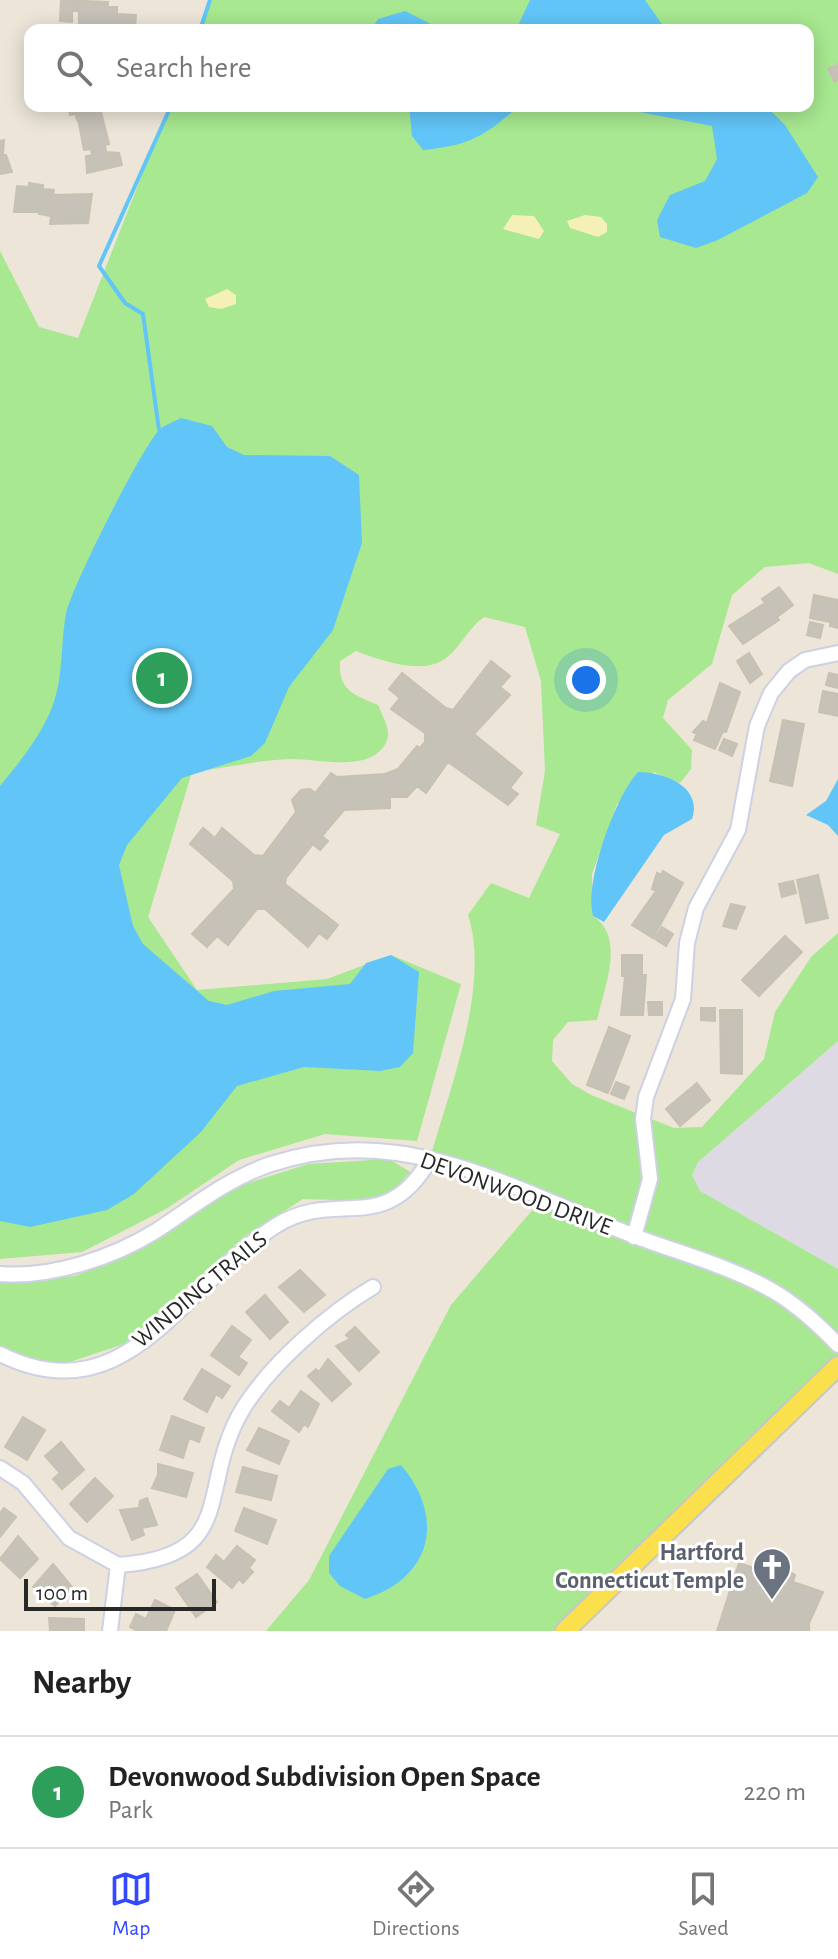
<!DOCTYPE html>
<html lang="en">
<head>
<meta charset="utf-8">
<style>
	:root { --surface:#fff; --page:#f2f2f2; --text:#222; --muted:#767676; --line:#e0e0e0; --accent:#3349ff }
	body { margin:0; font-family:"Alegreya Sans",sans-serif; background:var(--page); color:var(--text) }
	.scale { position:absolute; left:24px; bottom:20px; width:192px; box-sizing:border-box; padding-left:8px; border:4px solid #282828; border-top:0; font-size:22px; line-height:28px; white-space:nowrap; color:#282828; -webkit-text-stroke:6px #fff; paint-order:stroke }
	.you { position:absolute; left:586px; top:680px; width:28px; height:28px; margin:-20px; border:6px solid #fff; border-radius:50%; background:#1a73e8; box-shadow:0 0 0 12px #1a73e833 }
	.badge { display:grid; place-items:center; width:52px; height:52px; border-radius:50%; background:var(--accent); color:#fff; font-size:26px; font-weight:700 }
	.pin { position:absolute; translate:-50% -50%; border:4px solid #fff; box-shadow:0 2px 8px #0006 }
	.list { margin:0; padding:0; list-style:none }
	h2 { display:flex; justify-content:space-between; align-items:center; height:104px; margin:0; padding:0 32px; font-size:34px }
	h2 small { font-size:26px; font-weight:400; color:var(--muted) }
	.list li { display:grid; grid-template-columns:52px 1fr auto; gap:24px; align-items:center; box-sizing:border-box; height:112px; padding:0 32px; border-top:2px solid var(--line) }
	.list b { display:block; font-size:30px; white-space:nowrap }
	.list p { margin:0; font-size:26px; white-space:nowrap; color:var(--muted) }
	.list em { font-size:26px; font-style:normal; color:var(--muted) }
	.icon { flex:none; width:44px; height:44px; fill:none; stroke:currentColor; stroke-width:2; stroke-linecap:round; stroke-linejoin:round }
	.map { position:relative; flex:none; width:838px; height:1631px; overflow:hidden }
	.search { position:absolute; background:var(--surface); box-shadow:0 4px 20px #0003; left:24px; right:24px; top:24px; height:88px; display:flex; align-items:center; gap:20px; box-sizing:border-box; padding:0 28px; border-radius:16px; color:var(--muted); font-size:30px }
	.sheet { height:216px; background:var(--surface) }
	nav { display:flex; justify-content:space-around; align-items:center; box-sizing:border-box; height:112px; border-top:2px solid var(--line); background:var(--surface); font-size:22px; color:var(--muted) }
	nav a { display:grid; justify-items:center; gap:4px }
	nav .on { color:var(--accent) }
	.map>svg:first-child { display:block }
	.industrial { fill:#dddae4 }
	.green { fill:#a7e890 }
	.sand { fill:#f5f0b8 }
	.water { fill:#62c5f8 }
	.lines { fill:none; stroke-linecap:round; stroke-linejoin:round }
	.stream { stroke:#62c5f8; stroke-width:4 }
	.building { fill:#c7c2b8; stroke:#c7c1b2; stroke-width:2 }
	.minor-casing { stroke:#ced0e3; stroke-width:18 }
	.major-casing { stroke:#c7c7c7; stroke-width:22 }
	.minor { stroke:#fff; stroke-width:14 }
	.major { stroke:#fbe04e; stroke-width:18 }
	.labels { text-anchor:middle; dominant-baseline:central; stroke-width:6; stroke-linejoin:round; paint-order:stroke }
	.street-label { font-size:24px; fill:#282828; stroke:#fff }
	.worship-label { font-size:24px; font-weight:bold; fill:#5b616d; stroke:#fff; text-anchor:end }
</style>
</head>
<body>
<div class="map">
<svg width="838" height="1631" viewBox="0 0 838 1631">
	<rect width="100%" height="100%" fill="#ece5d8"/>
	<path class="industrial" d="M838 1041V1269L700 1191 692 1175 698 1162Z"/>
	<path class="green" d="M211 0H838V574L809 563 765 567 732 595 712 664 668 700 663 718 692 750 691 769 680 783 654 772 617 804 592 874 593 916C626 937 604 988 597 1020L568 1022 553 1040 552 1061 572 1084 591 1095 674 1128 702 1127 764 1059 775 1012 811 957 838 933V1041L698 1162 692 1175 700 1191 838 1269V1366L565 1631H266L309 1580 451 1305 541 1200 430 1159C449 1091 491 984 468 915L491 883 529 898 560 834 536 825 545 771 541 681 525 627 484 617C468 628 461 647 446 658 423 676 380 660 356 651L340 661C338 690 353 694 378 705 382 715 391 729 387 740 373 775 317 758 290 759 258 760 224 768 192 772L148 917 197 990 327 979 391 955 461 984 417 1141 325 1134 239 1160 166 1209 82 1252 0 1259V251L39 327 78 338 169 106H808V30H199Z
		M389 1159 410 1172 392 1193 369 1201 303 1199 245 1236 124 1344 64 1364H39L0 1349V1283L75 1276 160 1239 233 1188 308 1164Z"/>
	<path class="sand" d="M512 215 534 216 544 231 539 239 503 229Z
		M585 215 601 217 607 224V232L598 237 570 228 567 221Z
		M227 289 236 295V304L221 309 209 307 205 299Z"/>
	<path class="water" d="M530 0H645L666 30H516Z
		M405 11 443 30H371L378 19Z
		M409 106H519C485 136 469 146 423 150L412 136Z
		M609 106H766L785 125 818 177 807 193 718 240 696 248 660 237 657 220 670 195 705 181 717 159 712 126Z
		M181 418 212 426 227 447 244 455 330 456 359 475 362 543 333 630 289 687 265 743 251 756 182 778 127 845 119 865 133 926 143 944 209 1001 227 1005 274 991 350 984 366 963 391 955 419 972 413 1053 400 1067 380 1071 304 1067 237 1086 201 1132 134 1194 107 1210 30 1227 0 1221V786C20 762 39 738 51 710 64 679 60 646 66 614 70 590 143 445 160 429 165 425 175 421 181 418Z
		M638 772C665 772 703 787 692 819L664 835 604 922 593 916C584 883 615 797 638 772Z
		M838 779V836L828 825 806 815 826 801Z
		M401 1465C446 1518 432 1578 365 1599L340 1586 329 1573V1556L388 1469Z"/>
	<g class="lines">
		<path class="stream" d="M200 30 210 0
			M159 430 143 314 125 303 99 266 171 106"/>
	</g>
	<path class="building" d="M61 0 108 2V7H117V14L136 15 135 30H98V25L79 27V11H72V22L60 21Z
		M838 64V80L835 82 828 69Z
		M68 106 100 108 109 144 105 145 106 152 119 153 122 165 87 173 86 156 92 155 91 149 84 150 79 124 75 114 70 115Z
		M4 140 3 155H6L12 172 0 174V141Z
		M29 183 43 185V189L54 190 53 195 92 194 88 223 50 224 51 216 39 214V212H14L17 186 29 187Z
		M779 587 793 605 777 617 779 620 743 644 729 626 765 603 762 599Z
		M814 595 838 600V628L830 626V622L810 618Z
		M810 622 823 625 820 638 807 635Z
		M749 653 762 674 750 683 737 661Z
		M491 661 510 676 500 687 510 695 474 734 522 773 510 788 518 794 508 805 448 762 426 793 417 786 407 797H390V808L344 810 322 836 328 841 320 850 313 844 286 878 285 884 338 925 327 939 319 933 308 947 265 909H257L228 945 217 936 207 947 192 934 234 889 233 881 190 844 203 828 215 838 222 828 254 855 263 856 296 812 292 800 301 790 310 789 315 793 331 773 337 777 385 774 398 769 417 746 420 748 425 742V733L391 709 400 698 389 689 402 673 446 708 453 710Z
		M829 673 838 675V688L826 685Z
		M720 683 740 692 726 732 723 731 715 749 694 740 697 734 693 732 703 721 707 723Z
		M823 691 838 694V716L819 712Z
		M783 720 804 724 792 786 770 781Z
		M724 739 737 744 732 756 719 750Z
		M663 871 683 883 653 938 632 925 656 891 652 889 657 873 661 875Z
		M818 875 828 918 806 923 797 880Z
		M793 881 796 893 782 897 779 884Z
		M731 904 745 907 736 929 723 926Z
		M662 927 673 934 666 946 655 939Z
		M785 936 802 952 759 996 742 980Z
		M622 955H642V975H646L643 1015H621L625 976H622Z
		M648 1002H662V1015H649Z
		M701 1008H715V1021L701 1020Z
		M720 1010H742V1074L721 1073Z
		M609 1027 630 1036 608 1093 587 1085Z
		M616 1082 629 1087 624 1099 611 1094Z
		M697 1083 710 1100 680 1126 666 1109Z
		M300 1270 325 1295 304 1312 279 1287Z
		M265 1295 288 1322 270 1339 246 1312Z
		M232 1326 251 1340 238 1357 247 1363 239 1375 211 1355Z
		M355 1327 379 1352 359 1371 336 1346 350 1339 346 1335Z
		M328 1359 351 1384 332 1401 308 1376 316 1369 319 1372Z
		M202 1369 230 1386 222 1398 216 1394 207 1412 184 1399Z
		M301 1391 319 1404 308 1427 304 1424 299 1432 272 1411 280 1401 289 1408Z
		M172 1416 204 1428 199 1442 189 1438 183 1458 160 1450Z
		M23 1417 45 1430 27 1460 5 1447Z
		M259 1428 289 1441 279 1464 247 1450Z
		M61 1442 84 1470 62 1489 53 1479 60 1473 45 1456Z
		M158 1464 193 1473 186 1497 152 1488 158 1475Z
		M243 1467 277 1476 271 1500 236 1492Z
		M95 1478 113 1496 87 1522 70 1504Z
		M147 1498 157 1525 142 1528 144 1535 132 1540 120 1510 139 1508 140 1501Z
		M4 1508 16 1517 0 1537V1513Z
		M244 1508 276 1520 267 1544 235 1531Z
		M18 1536 38 1559 20 1578 0 1559Z
		M237 1546 255 1560 249 1568 253 1572 243 1583 239 1579 232 1588 207 1567 216 1555 224 1562Z
		M739 1563 769 1573 772 1567 790 1572 795 1575 793 1582 823 1592 809 1623V1631H717Z
		M53 1564 72 1587 55 1606 33 1587Z
		M197 1574 217 1602 196 1617 176 1588Z
		M155 1600 175 1610 166 1631H138L130 1627 136 1614 146 1619Z
		M49 1618 84 1619V1631H50Z"/>
	<g class="lines">
		<g class="minor-casing">
			<path id="minor" d="M634 1237 650 1179 643 1119 646 1097 683 999 687 943 696 908 738 830 757 726 771 693 789 671 805 660 838 653
				M0 1274C52 1278 112 1258 156 1231 194 1206 227 1179 271 1164 311 1151 355 1147 397 1153 478 1164 556 1206 632 1235 678 1253 730 1266 773 1291 797 1305 819 1325 838 1345
				M0 1354C128 1418 184 1282 277 1225 337 1188 385 1238 430 1159
				M0 1468 23 1483 69 1538 118 1565 110 1631
				M118 1565C242 1557 195 1486 244 1407 272 1363 329 1313 373 1287"/>
		</g>
		<g class="major-casing">
			<path id="major" d="M565 1631 838 1366"/>
		</g>
		<use href="#minor" class="minor"/>
		<use href="#major" class="major"/>
	</g>
	<defs>
		<g id="church-pin" transform="scale(2)"><path d="M0 17L-7.5 6A9.5 9.5 0 1 1 7.5 6Z" fill="#6b7280" stroke="#fff"/><path d="M-1.2-6h2.4v3.5h3.3v2.4h-3.3V6h-2.4V-.1h-3.3v-2.4h3.3Z" fill="#fff"/></g>
	</defs>
	<g fill-rule="evenodd">
		<use href="#church-pin" x="772" y="1567"/>
	</g>
	<g class="labels">
		<g class="street-label">
			<text transform="translate(516 1194) rotate(20)">DEVONWOOD DRIVE</text>
			<text transform="translate(200 1290) rotate(-40)">WINDING TRAILS</text>
		</g>
		<g class="worship-label">
			<text x="744" y="1553">Hartford<tspan x="744" dy="28">Connecticut Temple</tspan></text>
		</g>
	</g>
</svg>
<div class="scale">100 m</div>
<div class="you"></div>
<div class="pin badge" style="left:162px;top:678px;background:#2e9e5b">1</div>
<div class="search"><svg class="icon" aria-label="search" viewBox="0 0 24 24"><circle cx="10" cy="10" r="6"/><path d="M15 15l6 6"/></svg>Search here</div>
</div>
<section class="sheet">
<h2>Nearby<small></small></h2>
<ul class="list">
<li><span class="badge" style="background:#2e9e5b">1</span><div><b>Devonwood Subdivision Open Space</b><p>Park</p></div><em>220 m</em></li>
</ul>
</section>
<nav>
<a class="on"><svg class="icon" aria-label="map" viewBox="0 0 24 24"><path d="M3 6l6-2 6 2 6-2v14l-6 2-6-2-6 2zM9 4v14M15 6v14"/></svg>Map</a>
<a><svg class="icon" aria-label="directions" viewBox="0 0 24 24"><path d="M12 3l9 9-9 9-9-9zM9 14v-3h6M13 9l2 2-2 2"/></svg>Directions</a>
<a><svg class="icon" aria-label="saved" viewBox="0 0 24 24"><path d="M7 4h10v16l-5-4-5 4z"/></svg>Saved</a>
</nav>
</body>
</html>
